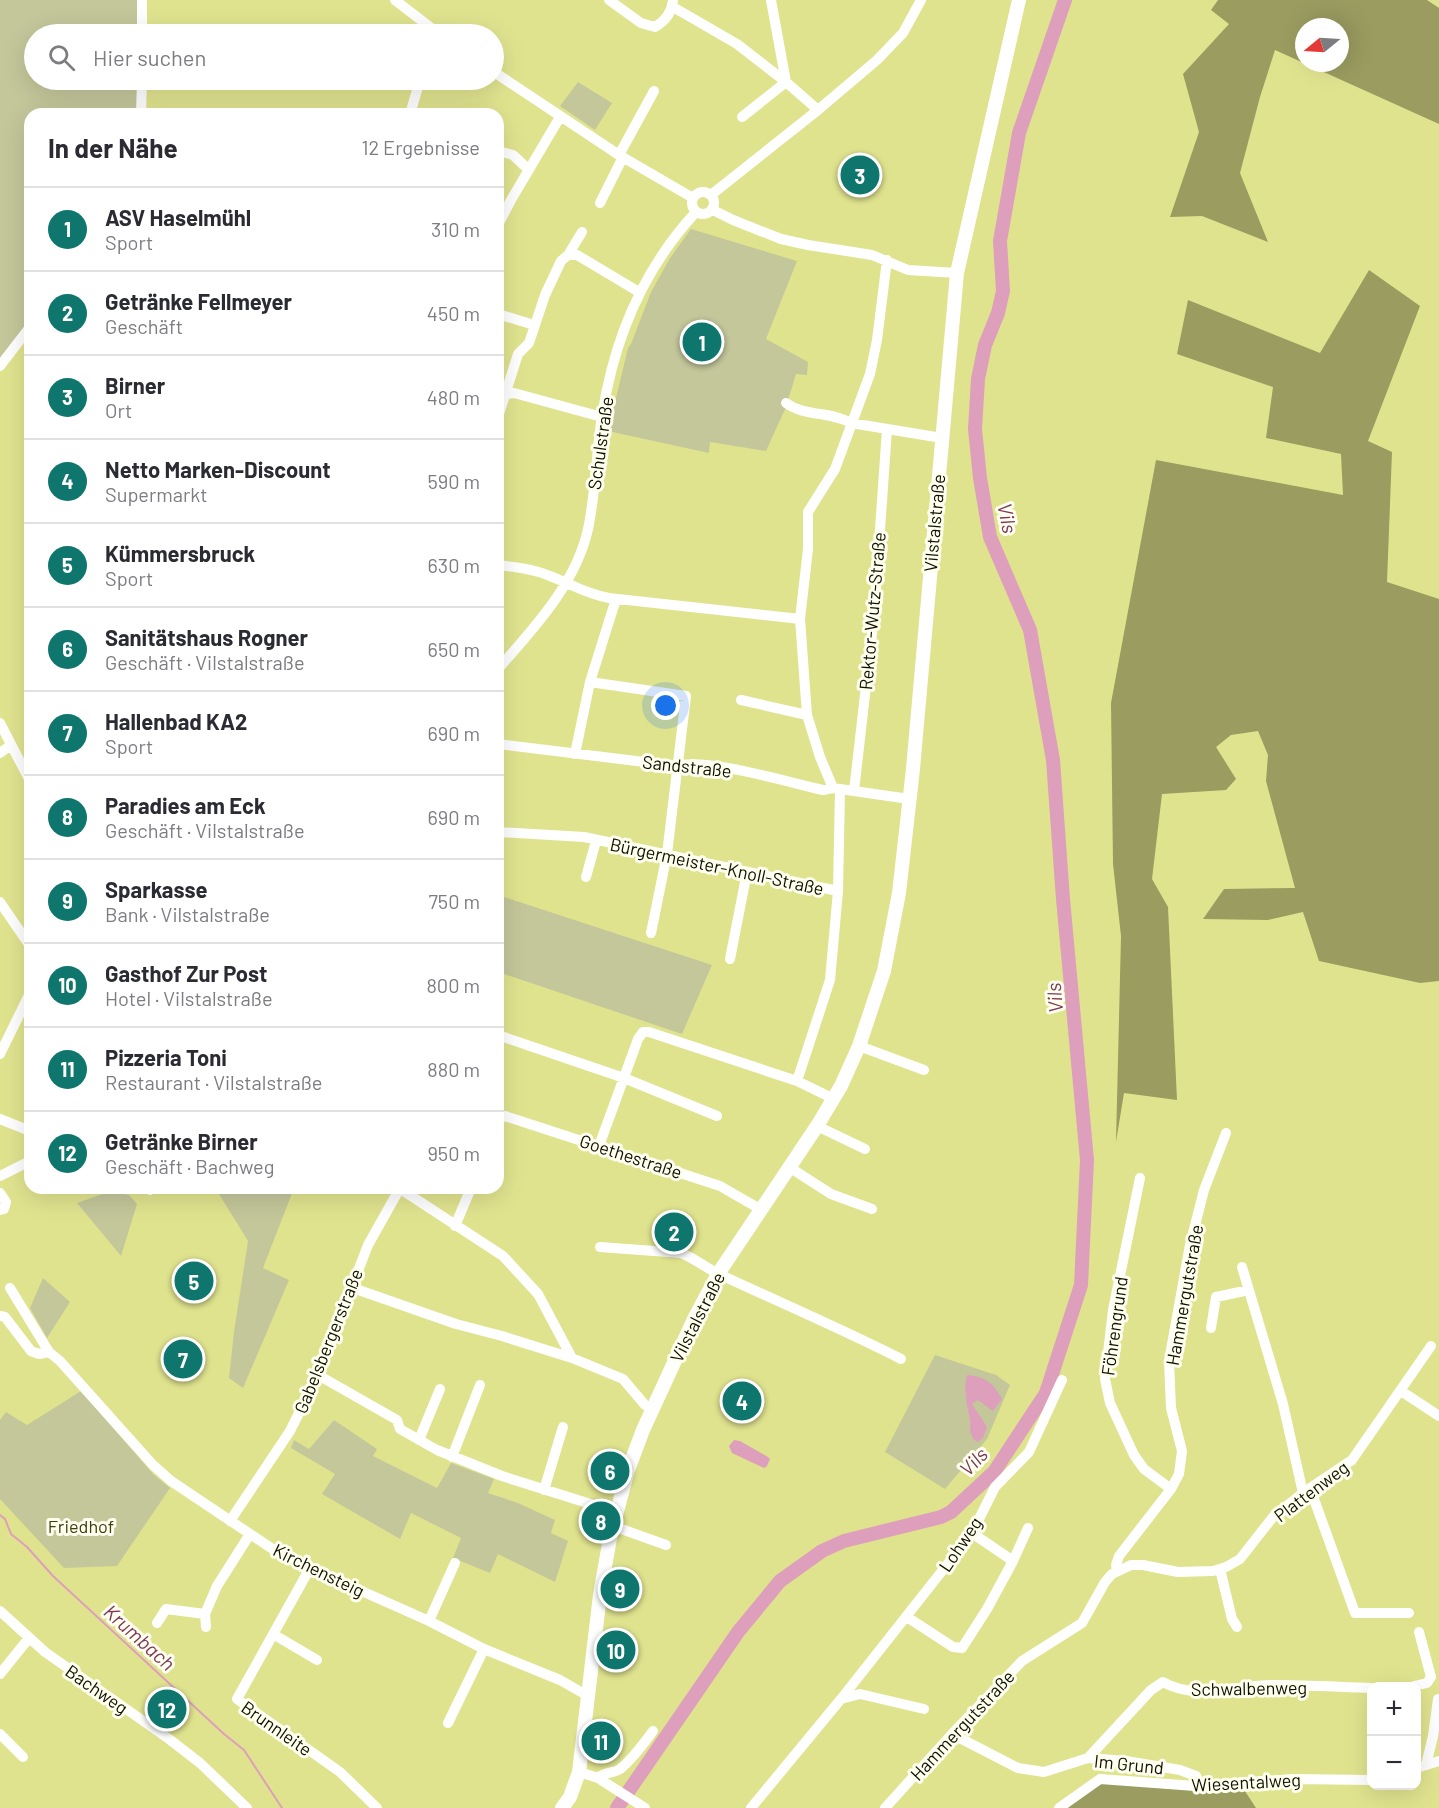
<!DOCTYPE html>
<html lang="de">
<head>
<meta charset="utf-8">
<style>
	:root { --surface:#fff; --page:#f2f2f3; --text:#2b2b33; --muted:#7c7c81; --line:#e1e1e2; --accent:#0f766e }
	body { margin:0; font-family:Barlow,sans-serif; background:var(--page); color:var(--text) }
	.controls { position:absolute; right:18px; bottom:18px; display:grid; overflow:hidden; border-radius:12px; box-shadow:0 6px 24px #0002 }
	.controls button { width:54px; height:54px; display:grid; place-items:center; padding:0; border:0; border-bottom:2px solid var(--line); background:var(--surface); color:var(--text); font:30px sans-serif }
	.compass { position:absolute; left:1295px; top:18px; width:54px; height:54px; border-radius:50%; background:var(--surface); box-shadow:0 6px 24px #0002; rotate:252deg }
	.you { position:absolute; left:666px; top:706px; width:21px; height:21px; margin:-15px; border:4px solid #fff; border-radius:50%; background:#1a73e8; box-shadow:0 0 0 9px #1a73e833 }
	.badge { display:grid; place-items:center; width:39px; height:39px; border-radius:50%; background:var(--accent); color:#fff; font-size:20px; font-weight:700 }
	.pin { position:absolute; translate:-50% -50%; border:3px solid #fff; box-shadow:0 2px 6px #0006 }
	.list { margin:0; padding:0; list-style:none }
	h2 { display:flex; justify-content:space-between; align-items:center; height:78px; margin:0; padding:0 24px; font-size:26px }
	h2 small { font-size:20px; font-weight:400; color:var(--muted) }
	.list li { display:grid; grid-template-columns:39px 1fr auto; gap:18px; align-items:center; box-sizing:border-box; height:84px; padding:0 24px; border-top:2px solid var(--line) }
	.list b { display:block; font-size:22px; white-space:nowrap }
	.list p { margin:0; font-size:20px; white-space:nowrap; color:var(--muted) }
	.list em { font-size:20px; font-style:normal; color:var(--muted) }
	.icon { flex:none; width:33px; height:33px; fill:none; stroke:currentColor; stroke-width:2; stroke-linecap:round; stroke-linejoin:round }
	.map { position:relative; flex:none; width:1439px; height:1808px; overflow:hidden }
	.search { position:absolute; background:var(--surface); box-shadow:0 6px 24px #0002; left:24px; top:24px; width:480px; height:66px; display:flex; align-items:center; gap:15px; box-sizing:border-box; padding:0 21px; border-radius:33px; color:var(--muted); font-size:22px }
	.panel { position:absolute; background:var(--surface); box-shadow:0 6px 24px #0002; left:24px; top:108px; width:480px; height:1086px; border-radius:18px }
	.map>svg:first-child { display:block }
	.green { fill:#c4c79a }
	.forest { fill:#9a9c60; fill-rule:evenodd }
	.water { fill:#dd9fbb }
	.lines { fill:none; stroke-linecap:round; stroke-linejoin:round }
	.stream { stroke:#dd9fbb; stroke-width:2 }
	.river { stroke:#dd9fbb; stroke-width:14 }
	.minor { stroke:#fff; stroke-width:10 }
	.major { stroke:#fff; stroke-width:14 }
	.labels { text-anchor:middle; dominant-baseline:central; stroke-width:6; stroke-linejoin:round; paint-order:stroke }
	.street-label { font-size:18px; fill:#101000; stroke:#feffee }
	.park-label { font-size:18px; fill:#3d3d0e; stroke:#feffee }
	.water-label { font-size:20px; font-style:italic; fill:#7f365c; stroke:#feffee }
</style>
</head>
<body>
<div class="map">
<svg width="1439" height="1808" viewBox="0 0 1439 1808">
	<rect width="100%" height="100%" fill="#e0e38e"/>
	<path class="green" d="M0 0H140L139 34H34V80H138V114H30V321L0 359Z
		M578 82 612 103 595 130 560 106Z
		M691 229 797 261 766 339 808 362 807 375 796 374 786 407 766 451 710 442 709 453 608 431 628 348 631 344 651 292 670 258Z
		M498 895 712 965 682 1034 498 972Z
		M221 1188H294L263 1268 289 1280 243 1388 229 1378 234 1332 248 1241 219 1194Z
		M111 1191 129 1195 137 1204 121 1256 77 1203Z
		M43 1278 70 1302 47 1338 30 1308Z
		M935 1355 996 1375 1010 1385 987 1439 945 1489 885 1452Z
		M81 1391 153 1474 170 1488 117 1566 64 1568 0 1499V1420L6 1412 27 1425Z
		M334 1420 377 1449 373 1456 437 1488 451 1463 494 1479 488 1493 518 1503 555 1520 551 1533 568 1541 555 1582 498 1554 490 1573 453 1558 461 1538 411 1513 400 1539 322 1494 335 1474 291 1448 294 1440 309 1449Z"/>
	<path class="forest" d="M1218 0H1427L1439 8V124L1275 50 1260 97 1240 173 1268 242 1202 216 1170 217 1199 132 1183 74 1229 24 1211 10ZM1304 27H1340V63H1304Z
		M1369 270 1420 306 1368 441 1392 452 1387 582 1439 599V981L1420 983 1319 961 1303 912 1268 920 1203 919 1224 889 1295 888 1266 781 1268 755 1258 731 1231 735 1216 747 1236 779 1226 790 1162 794 1152 879 1168 907 1177 1100 1124 1093 1116 1142 1121 936 1113 864 1111 703 1156 460 1343 495 1341 454 1266 438 1273 387 1177 354 1188 300 1320 353Z
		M1100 1779 1181 1788H1243L1256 1808H1061Z"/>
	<path class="water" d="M967 1375C985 1376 994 1384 1002 1399L993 1411 978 1400 972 1404 987 1427 983 1438 977 1442C968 1435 971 1429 970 1420 967 1403 963 1391 967 1375Z
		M734 1440 740 1441 768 1457 770 1459 767 1466 764 1468 732 1453 729 1446Z"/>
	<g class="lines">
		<path class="stream" d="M0 1515 5 1519 11 1534 27 1547 53 1576 224 1734 244 1750 282 1808"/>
		<path class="river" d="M617 1808 738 1632 780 1581 822 1551 844 1541 941 1517 951 1512 994 1472 1046 1393 1081 1285 1087 1160 1063 899 1053 760 1030 630 990 537 980 478 975 429 978 379 985 345 998 313 1003 291 1000 241 1019 133 1065 0"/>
		<path class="minor" d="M395 0 439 34
			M609 0 641 23 655 27C665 21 672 12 673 0
			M673 7 737 44 786 82 818 110
			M142 34V0
			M494 72 619 155 693 198
			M141 114 142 80
			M410 114 420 80
			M742 117 786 82 771 0
			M498 151 513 155 529 170
			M619 155 654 91
			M692 203a11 11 0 1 1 22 0a11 11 0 1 1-22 0Z
			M711 195 818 110 877 60 903 33 921 0
			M600 203 623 157
			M713 210 733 220 781 239 808 245 872 255 908 270 957 273
			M498 225 511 200 560 117
			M568 255 582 232
			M498 314 534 325
			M0 366 30 327
			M501 395 514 393 602 417
			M786 403C805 417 831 411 851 423L942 438
			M498 417 518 354 529 343 545 295 561 261 568 255H577L639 292
			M498 565C516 567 533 569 550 576 571 584 586 594 609 598L800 619
			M498 669C533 629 576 584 588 529 596 492 596 453 602 416 614 339 642 270 696 212
			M590 682 686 696 667 854 651 933
			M741 700 807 715
			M0 723 30 781
			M498 744 677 766C705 757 790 783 823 790L833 788 909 799
			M0 753 11 745
			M575 754 590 682 616 599
			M833 788 820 757 807 715 800 619 808 549V512L835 469 870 374 877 340 887 260
			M854 791 874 616 887 429
			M498 832 584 837 838 891
			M586 877 596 841
			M0 902 30 946
			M730 959 747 872
			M498 1035 624 1078 717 1116
			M859 1046 924 1070
			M0 1054 30 993
			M797 1081 830 980 838 891 840 790
			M0 1119 30 1131
			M498 1120 505 1116 720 1186 760 1209
			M817 1126 865 1149
			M599 1146 638 1039 643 1032H649L797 1081 834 1099
			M789 1167 831 1194 872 1209
			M0 1176 30 1161
			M1140 1178 1113 1310 1105 1379 1110 1403 1134 1455 1144 1469 1171 1489
			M399 1188 503 1256 538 1294 572 1358
			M150 1190 151 1188
			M0 1193 6 1202 4 1209 0 1210
			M455 1226 471 1188
			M600 1247 681 1253C696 1259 707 1269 721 1275 781 1303 842 1329 901 1359
			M1242 1267 1283 1404 1303 1493
			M350 1287 456 1324 502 1336 572 1358 623 1379 645 1405 653 1408
			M10 1288 49 1352
			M0 1316 5 1317 31 1351 39 1354 49 1352 60 1361 153 1465 171 1481 283 1556 429 1621 484 1649 560 1680 588 1696
			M1211 1328 1216 1297 1249 1290
			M318 1375 397 1420 400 1429 437 1450 502 1476 616 1512
			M1401 1391 1439 1416
			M419 1440 440 1389
			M452 1457 480 1385
			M1310 1488 1355 1613H1409
			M544 1490 563 1427
			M230 1521 290 1431 318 1375 368 1245 400 1188
			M613 1526 666 1545
			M1013 1561 1028 1528
			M310 1568 237 1699 340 1772 377 1808
			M1220 1569 1232 1619 1237 1627
			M1117 1571 1116 1565 1119 1556 1171 1489 1179 1474 1182 1451 1171 1408 1169 1361 1190 1245 1204 1190 1226 1133
			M0 1611 45 1652 169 1739 200 1763 247 1808
			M907 1617 953 1647 962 1648 987 1609 1013 1561 972 1533
			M429 1621 455 1563
			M157 1623 166 1609 205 1614
			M206 1627 205 1614 217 1586 250 1534
			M273 1634 317 1660
			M0 1674 29 1638
			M1414 1686 1427 1683 1431 1677 1419 1632
			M841 1699 972 1533 995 1487 1029 1452 1062 1380
			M448 1723 484 1649
			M0 1734 23 1757
			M952 1734 1018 1768 1044 1772 1088 1758 1126 1761 1180 1770 1196 1776 1201 1786
			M1088 1758 1151 1690 1163 1682C1195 1701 1238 1685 1273 1685 1306 1685 1339 1687 1372 1688
			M1426 1765 1433 1736 1438 1699
			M1416 1768 1439 1761
			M579 1772 598 1778 645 1808
			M598 1778C605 1771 613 1774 620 1769 633 1759 643 1744 653 1731
			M751 1808 841 1699 860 1694 924 1709
			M885 1808 952 1734 1022 1661 1082 1623 1105 1582 1112 1574 1131 1565H1143L1178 1572 1213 1571 1226 1567 1240 1559 1273 1517 1303 1493 1352 1460 1431 1346
			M1059 1808 1100 1779 1195 1786 1293 1779 1372 1780"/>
		<path class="major" d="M562 1808 570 1797 579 1772 600 1595 610 1538 628 1470 643 1430 695 1317 718 1274 817 1126 841 1086 859 1046 884 971 899 893 913 769 957 273 1019 0"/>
	</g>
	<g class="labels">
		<g class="street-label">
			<text transform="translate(600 443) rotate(-82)">Schulstraße</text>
			<text transform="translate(934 523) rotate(-85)">Vilstalstraße</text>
			<text transform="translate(872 611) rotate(-85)">Rektor-Wutz-Straße</text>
			<text transform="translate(687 766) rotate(6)">Sandstraße</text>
			<text transform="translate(717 866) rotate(12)">Bürgermeister-Knoll-Straße</text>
			<text transform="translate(631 1156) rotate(18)">Goethestraße</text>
			<text transform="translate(1184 1295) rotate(-80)">Hammergutstraße</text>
			<text transform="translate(697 1317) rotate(-63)">Vilstalstraße</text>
			<text transform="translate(1114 1326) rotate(-82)">Föhrengrund</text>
			<text transform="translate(328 1341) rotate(-68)">Gabelsbergerstraße</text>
			<text transform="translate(1311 1491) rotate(-37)">Plattenweg</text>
			<text transform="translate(960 1544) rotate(-56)">Lohweg</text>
			<text transform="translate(319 1570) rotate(26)">Kirchensteig</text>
			<text transform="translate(1249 1688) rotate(-1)">Schwalbenweg</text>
			<text transform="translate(97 1689) rotate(35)">Bachweg</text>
			<text transform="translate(962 1725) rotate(-47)">Hammergutstraße</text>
			<text transform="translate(277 1728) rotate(35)">Brunnleite</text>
			<text transform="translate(1129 1764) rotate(6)">Im Grund</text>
			<text transform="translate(1246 1782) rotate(-3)">Wiesentalweg</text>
		</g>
		<g class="park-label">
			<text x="81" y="1526">Friedhof</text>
		</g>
		<g class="water-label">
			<text transform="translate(1008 518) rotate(79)">Vils</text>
			<text transform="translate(1054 998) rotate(-95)">Vils</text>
			<text transform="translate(973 1461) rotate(-46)">Vils</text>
			<text transform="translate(140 1637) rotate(42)">Krumbach</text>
		</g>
	</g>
</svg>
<div class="controls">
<button>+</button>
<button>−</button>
</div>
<svg class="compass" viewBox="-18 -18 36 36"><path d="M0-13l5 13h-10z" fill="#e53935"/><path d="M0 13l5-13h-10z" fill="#7c7c81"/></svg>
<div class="you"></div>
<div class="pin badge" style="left:702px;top:342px">1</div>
<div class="pin badge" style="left:674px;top:1232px">2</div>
<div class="pin badge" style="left:860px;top:175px">3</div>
<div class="pin badge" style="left:742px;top:1401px">4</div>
<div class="pin badge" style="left:194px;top:1281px">5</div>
<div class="pin badge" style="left:610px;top:1471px">6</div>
<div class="pin badge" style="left:183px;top:1359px">7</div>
<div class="pin badge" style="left:601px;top:1521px">8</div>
<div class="pin badge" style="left:620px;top:1589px">9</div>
<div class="pin badge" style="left:616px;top:1650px">10</div>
<div class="pin badge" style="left:601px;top:1741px">11</div>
<div class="pin badge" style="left:167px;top:1709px">12</div>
<div class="search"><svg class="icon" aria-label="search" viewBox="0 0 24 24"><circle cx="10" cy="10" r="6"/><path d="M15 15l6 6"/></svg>Hier suchen</div>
<section class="panel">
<h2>In der Nähe<small>12 Ergebnisse</small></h2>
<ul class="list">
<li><span class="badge">1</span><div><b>ASV Haselmühl</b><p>Sport</p></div><em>310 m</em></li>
<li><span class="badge">2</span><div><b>Getränke Fellmeyer</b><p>Geschäft</p></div><em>450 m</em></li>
<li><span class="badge">3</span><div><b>Birner</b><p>Ort</p></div><em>480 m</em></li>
<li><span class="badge">4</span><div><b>Netto Marken-Discount</b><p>Supermarkt</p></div><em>590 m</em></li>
<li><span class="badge">5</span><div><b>Kümmersbruck</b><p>Sport</p></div><em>630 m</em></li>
<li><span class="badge">6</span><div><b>Sanitätshaus Rogner</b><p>Geschäft · Vilstalstraße</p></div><em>650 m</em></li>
<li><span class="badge">7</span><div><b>Hallenbad KA2</b><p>Sport</p></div><em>690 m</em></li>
<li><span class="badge">8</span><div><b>Paradies am Eck</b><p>Geschäft · Vilstalstraße</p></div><em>690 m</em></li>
<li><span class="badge">9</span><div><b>Sparkasse</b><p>Bank · Vilstalstraße</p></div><em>750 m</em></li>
<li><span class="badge">10</span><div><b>Gasthof Zur Post</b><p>Hotel · Vilstalstraße</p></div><em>800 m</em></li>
<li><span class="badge">11</span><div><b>Pizzeria Toni</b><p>Restaurant · Vilstalstraße</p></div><em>880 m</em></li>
<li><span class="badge">12</span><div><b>Getränke Birner</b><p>Geschäft · Bachweg</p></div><em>950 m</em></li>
</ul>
</section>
</div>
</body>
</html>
